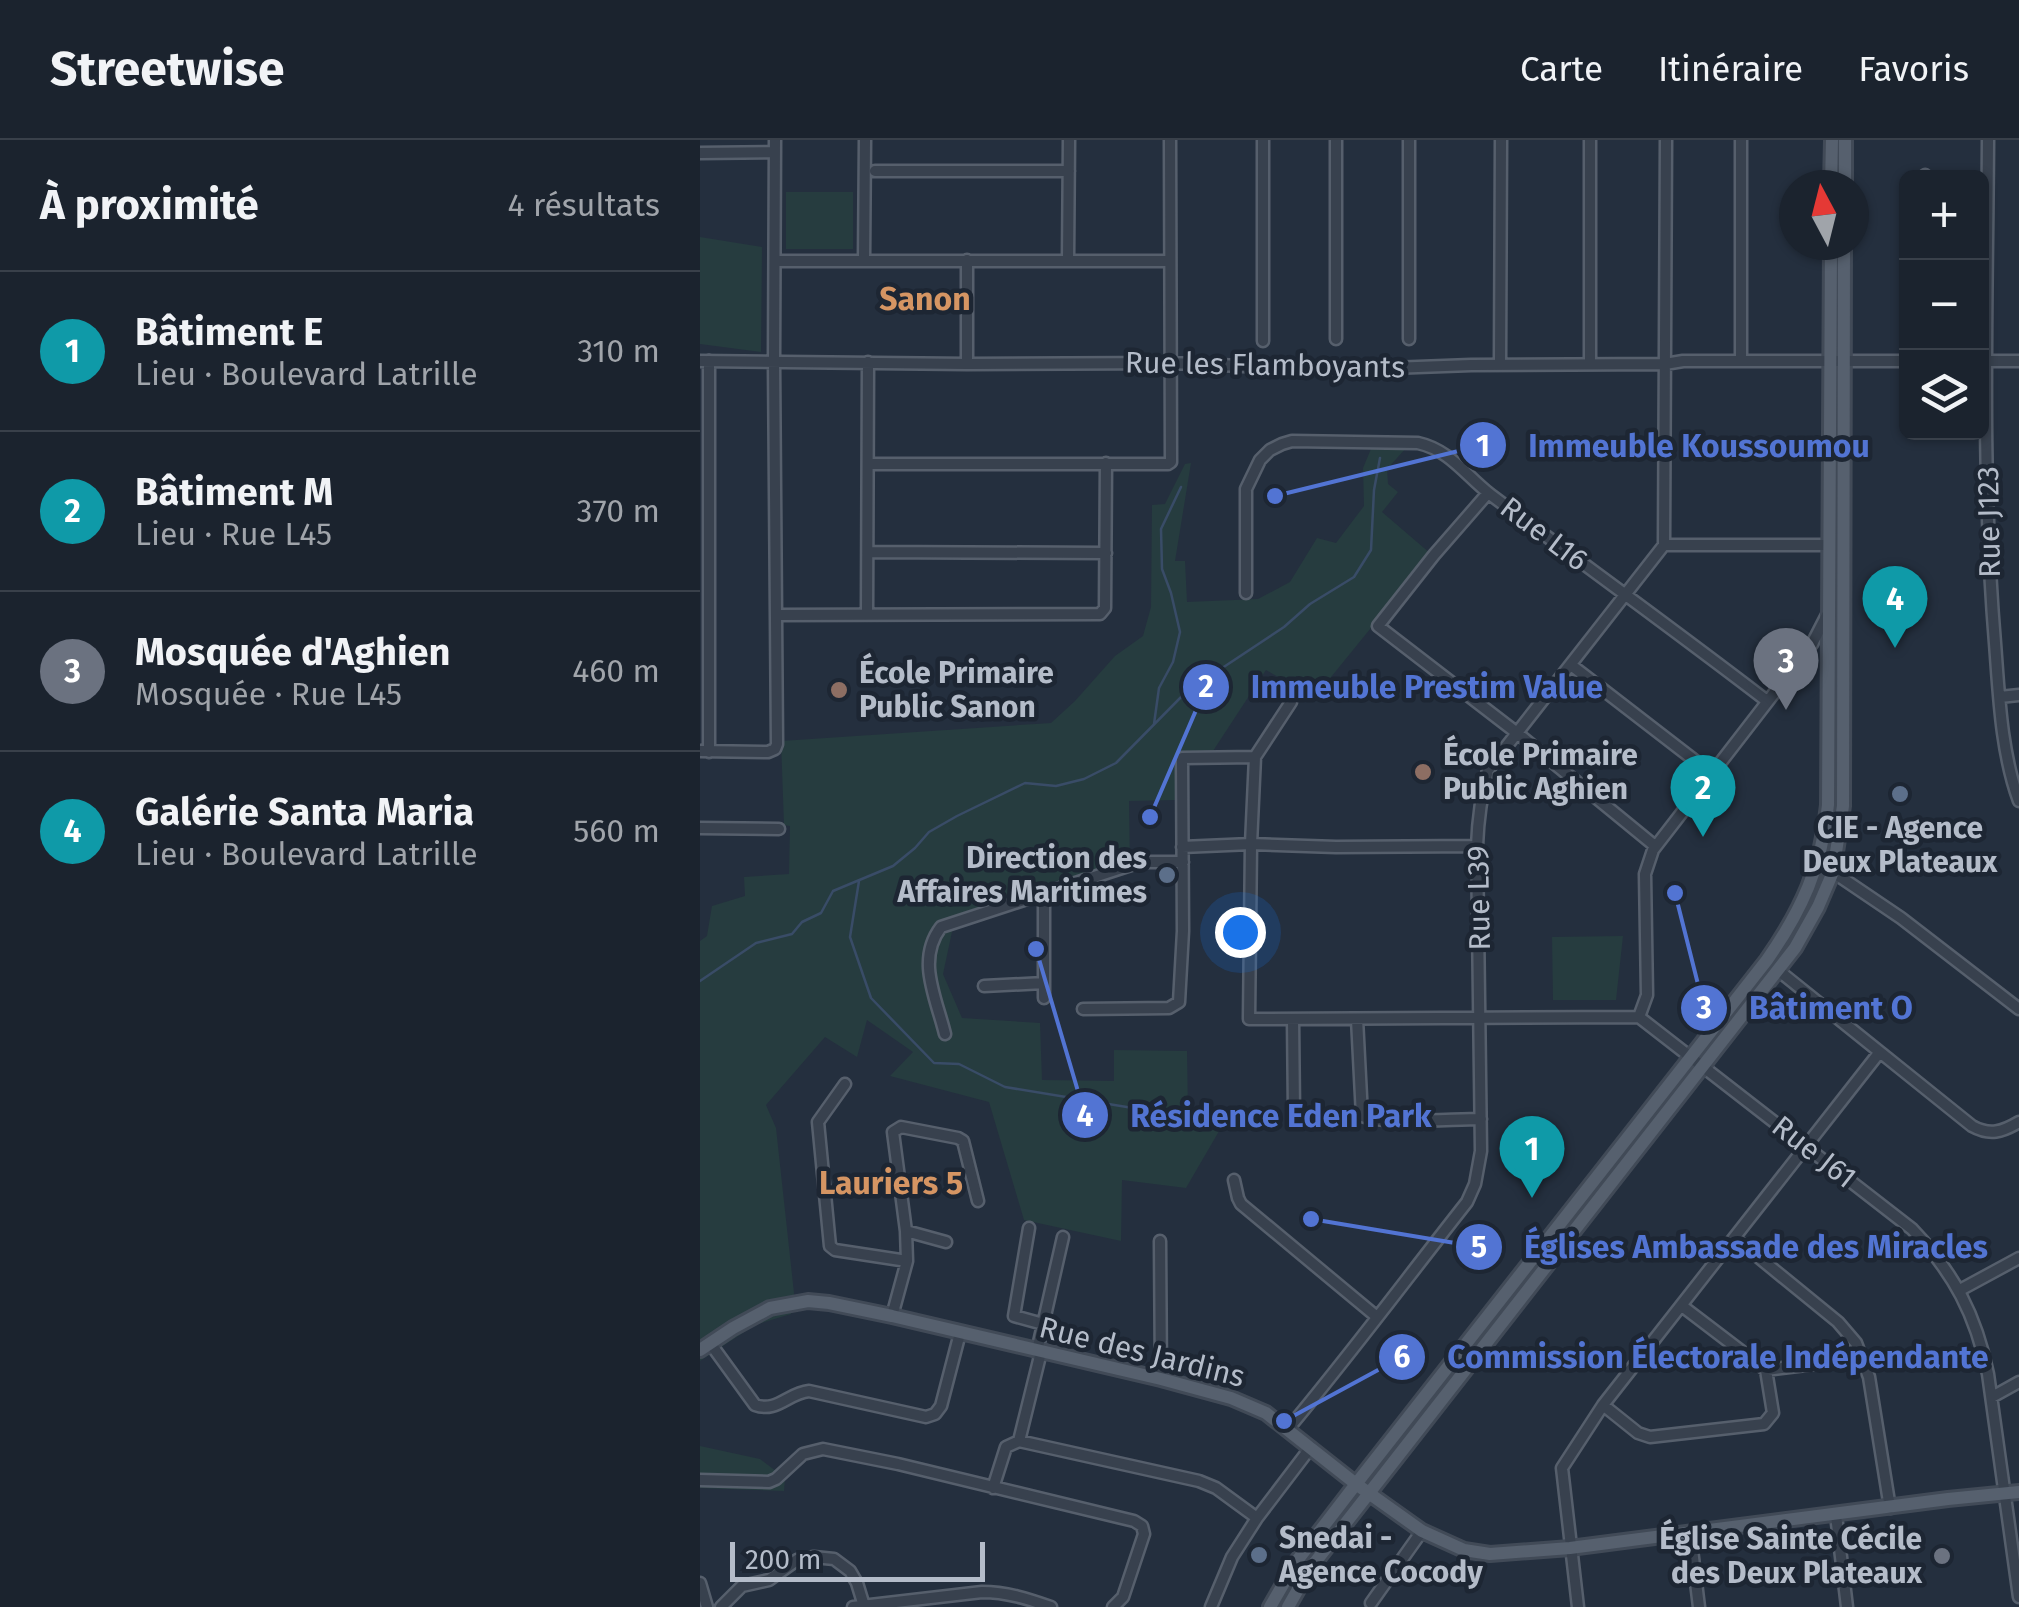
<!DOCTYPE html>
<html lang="fr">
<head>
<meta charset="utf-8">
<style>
	:root { --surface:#1b232e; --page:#242b36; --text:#f1f3f6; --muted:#a0a4aa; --line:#39404a; --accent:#bca0f2 }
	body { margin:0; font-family:"Fira Sans",sans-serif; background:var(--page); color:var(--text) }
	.controls { position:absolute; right:30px; top:30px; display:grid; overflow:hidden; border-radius:15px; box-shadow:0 2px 8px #0004 }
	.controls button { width:90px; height:90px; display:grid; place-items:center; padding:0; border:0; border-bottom:2px solid var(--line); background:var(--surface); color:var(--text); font:50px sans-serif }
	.compass { position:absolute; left:1079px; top:30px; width:90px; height:90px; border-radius:50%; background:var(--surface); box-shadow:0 2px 8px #0004; rotate:353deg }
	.scale { position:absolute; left:30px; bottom:25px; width:255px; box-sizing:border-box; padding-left:10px; border:5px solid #b4bcc9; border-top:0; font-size:28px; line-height:35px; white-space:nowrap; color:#b4bcc9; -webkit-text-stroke:8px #1d2633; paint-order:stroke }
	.you { position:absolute; left:540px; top:792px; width:35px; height:35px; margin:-25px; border:8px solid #fff; border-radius:50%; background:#1a73e8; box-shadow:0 0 0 15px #1a73e833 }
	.badge { display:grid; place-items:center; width:65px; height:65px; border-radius:50%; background:var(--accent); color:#fff; font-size:32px; font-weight:700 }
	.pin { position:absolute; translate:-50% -82px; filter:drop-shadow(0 2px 5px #0008) }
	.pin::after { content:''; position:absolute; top:52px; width:35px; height:30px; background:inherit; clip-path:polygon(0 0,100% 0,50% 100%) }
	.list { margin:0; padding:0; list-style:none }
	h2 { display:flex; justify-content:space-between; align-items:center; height:130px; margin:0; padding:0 40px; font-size:42px }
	h2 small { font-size:32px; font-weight:400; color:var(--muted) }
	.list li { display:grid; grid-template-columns:65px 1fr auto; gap:30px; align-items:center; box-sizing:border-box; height:160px; padding:0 40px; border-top:2px solid var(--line) }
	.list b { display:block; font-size:38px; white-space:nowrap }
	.list p { margin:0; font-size:32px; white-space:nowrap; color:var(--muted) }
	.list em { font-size:32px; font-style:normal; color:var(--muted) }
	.icon { flex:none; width:55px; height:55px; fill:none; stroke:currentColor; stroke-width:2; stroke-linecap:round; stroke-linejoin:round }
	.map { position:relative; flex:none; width:1319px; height:1467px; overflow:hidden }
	header { display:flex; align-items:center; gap:60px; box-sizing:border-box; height:140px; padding:0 50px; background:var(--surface); border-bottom:2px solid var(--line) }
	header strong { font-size:48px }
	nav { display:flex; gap:55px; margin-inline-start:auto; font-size:35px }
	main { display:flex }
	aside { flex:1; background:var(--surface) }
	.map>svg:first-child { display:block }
	.green { fill:#263c3f }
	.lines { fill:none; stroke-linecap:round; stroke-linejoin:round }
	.stream { stroke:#394c67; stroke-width:2.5 }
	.minor-casing { stroke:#565f6c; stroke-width:15 }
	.major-casing { stroke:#414a57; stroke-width:18 }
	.minor { stroke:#38414e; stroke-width:10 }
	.major { stroke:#56606e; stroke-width:12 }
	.education-dot { fill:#8d6e63; stroke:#1d2633; stroke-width:4 }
	.service-dot { fill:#5c6f8a; stroke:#1d2633; stroke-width:4 }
	.worship-dot { fill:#6b7280; stroke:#1d2633; stroke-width:4 }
	.labels { text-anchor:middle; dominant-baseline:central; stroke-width:9; stroke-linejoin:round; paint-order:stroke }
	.street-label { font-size:30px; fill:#b4bcc9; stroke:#1d2633 }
	.poi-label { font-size:30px; font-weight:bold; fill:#b4bcc9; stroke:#1d2633; text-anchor:start }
	.neighbourhood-label { font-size:32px; font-weight:bold; fill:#d59563; stroke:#1d2633 }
	.leader { fill:none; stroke:#5274d3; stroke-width:4 }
	.callout-dot { fill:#5274d3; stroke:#1d2633; stroke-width:4 }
	.mark-label { font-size:30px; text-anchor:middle; font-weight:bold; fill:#fff }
	.callout-label { font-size:32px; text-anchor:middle; font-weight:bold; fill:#5274d3; stroke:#1d2633; stroke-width:9; stroke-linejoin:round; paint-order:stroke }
</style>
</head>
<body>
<header>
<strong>Streetwise</strong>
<nav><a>Carte</a><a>Itinéraire</a><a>Favoris</a></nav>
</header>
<main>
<aside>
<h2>À proximité<small>4 résultats</small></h2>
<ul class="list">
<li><span class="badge" style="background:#0f9aa8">1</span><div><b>Bâtiment E</b><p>Lieu · Boulevard Latrille</p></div><em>310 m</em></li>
<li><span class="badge" style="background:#0f9aa8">2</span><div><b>Bâtiment M</b><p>Lieu · Rue L45</p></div><em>370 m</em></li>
<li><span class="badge" style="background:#6b7280">3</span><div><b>Mosquée d'Aghien</b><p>Mosquée · Rue L45</p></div><em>460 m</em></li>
<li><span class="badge" style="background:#0f9aa8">4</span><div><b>Galérie Santa Maria</b><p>Lieu · Boulevard Latrille</p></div><em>560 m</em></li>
</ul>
</aside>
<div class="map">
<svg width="1319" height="1467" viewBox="0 0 1319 1467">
	<rect width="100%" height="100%" fill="#242f3e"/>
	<path class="green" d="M86 52H153V109H86Z
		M0 97 62 107 61 212 0 204Z
		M673 304 707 307 687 329 688 344 698 352 682 372 731 414 614 558 566 530 513 611 477 612 476 660 429 661 430 729 253 787 243 834 262 878 340 883 342 940 414 941V910L487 911 488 972 529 974 486 1048 422 1040 421 1101 324 1080 289 962 190 936 213 912 167 880 157 917 125 897 66 965 76 988 94 1153 91 1174 55 1185 0 1221V801L7 796 12 766 45 756 44 737 89 734 90 686 84 685 81 601 351 583 375 561 415 516 443 496 451 467 452 365 465 364 485 324 491 323 475 421H485L487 462 558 459 590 442 617 398 636 403 664 366 663 328Z
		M923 796 916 860H853L852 797Z
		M0 1306 60 1319 85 1338 84 1351 0 1348Z"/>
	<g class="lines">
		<path class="stream" d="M454 584 459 548 473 522 480 492 471 453 462 429 461 389 481 347
			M159 741 150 797 171 858 234 923 259 924 305 947 457 972
			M0 841 56 803 92 794 102 782 121 773 133 751 193 726 215 708 229 692 257 676 325 643 356 646 384 639 416 623 486 552 584 487 610 464 654 437 671 410 674 350 680 318"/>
		<g class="minor-casing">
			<path id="minor" d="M563 0V201
				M636 0V199
				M890 0V224
				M1288 0C1287 167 1281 336 1295 503 1299 555 1301 612 1319 661
				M0 13 75 12
				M175 31H369
				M1225 35 1226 38
				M164 120 165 0
				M75 121H470
				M368 121 369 0
				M709 199V0
				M0 221 267 224 471 223 638 230 771 225 965 224 983 221H1206
				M9 221V612
				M1041 221V0
				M1282 221H1319
				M267 224V120
				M800 224 801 0
				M168 324H468L471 322 470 0
				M788 353 734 415 678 486 817 593 955 706
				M964 405H1130
				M169 412 406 413
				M546 453V349L560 320 570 310 582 304 592 301 718 303C750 310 766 336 791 355 883 424 976 491 1067 561
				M167 474 168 222
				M76 475 400 474 405 468 406 323
				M871 525 1011 633
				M1300 557 1319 555
				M0 611 68 612 75 609 77 604 74 222 75 0
				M555 617 551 704 549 879 939 877 1212 1089C1254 1133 1276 1175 1288 1234L1319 1457
				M555 617 591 562
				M0 688 79 689
				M482 707 551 704 636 707 777 706
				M1133 732 1201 778 1319 869
				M344 753V858
				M1079 831 1272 986C1290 996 1302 992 1319 982
				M284 846 344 843
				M383 869 469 868 479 862 483 791 482 618 555 617
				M939 877 947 855 945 734 953 710 1112 504 1128 473
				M593 879 594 972
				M657 879 662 976C687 985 751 979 781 979
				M245 894C236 857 216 820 241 787L440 722H483
				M145 944 118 982 130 1106 135 1110 207 1121
				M534 1040 538 1058 541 1064 677 1177
				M329 1088 314 1176 343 1184
				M206 1091 246 1102
				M1035 1098 1138 1182 1156 1203 1169 1237 1190 1368
				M460 1101 461 1239
				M1260 1150 1319 1118
				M982 1166 1066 1230 1164 1218
				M192 1176 207 1121 206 1091 193 992 201 987 258 998 263 1001 278 1061
				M10 1203 55 1265C77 1273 88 1253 109 1251L226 1277 235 1274 241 1266 260 1193
				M337 1211 363 1097
				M1292 1257 1319 1242
				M903 1265 938 1293 950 1297 1064 1284 1073 1273 1066 1230
				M588 1289C650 1215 707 1138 767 1062L775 1044 781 1011 777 706C778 679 781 656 788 630L964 405 966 0
				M319 1301 499 1341 516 1348 557 1378
				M0 1340 69 1342 76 1339 103 1314 123 1309 198 1324 434 1381 442 1386 444 1394 423 1457 413 1467
				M293 1348 306 1307 319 1301 341 1212
				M1136 1375 1147 1467
				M990 1393 999 1467
				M0 1443 7 1467
				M671 1463 722 1391
				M21 1467 42 1446 69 1440 97 1420 114 1417 134 1419 150 1431 157 1443 164 1466
				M153 1467 282 1452C307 1452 328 1459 351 1467
				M511 1467 532 1417 557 1378 611 1307
				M878 1467 862 1328 903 1265 1179 913"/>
		</g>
		<g class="major-casing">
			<path id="major" d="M1131 45 1132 0
				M1145 45V0
				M0 1210 33 1188 70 1168 108 1161 129 1163 192 1176 461 1239 531 1258 566 1273 656 1344 722 1391 764 1410 790 1414 870 1408 1248 1359 1319 1352
				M570 1467 596 1422 656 1344 1067 820C1102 770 1122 726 1128 665L1131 105
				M588 1467 609 1430 1095 808 1118 767 1133 732 1143 666 1144 105"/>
		</g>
		<use href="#minor" class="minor"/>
		<use href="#major" class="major"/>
	</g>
	<g class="education-dot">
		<circle cx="139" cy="550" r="10"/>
		<circle cx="723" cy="632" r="10"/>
	</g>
	<g class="service-dot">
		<circle cx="1200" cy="654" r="10"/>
		<circle cx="467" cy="735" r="10"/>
		<circle cx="559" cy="1415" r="10"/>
	</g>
	<circle class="worship-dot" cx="1242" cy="1416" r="10"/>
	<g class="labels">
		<g class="street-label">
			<text transform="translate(565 225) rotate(1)">Rue les Flamboyants</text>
			<text transform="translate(1289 382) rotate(-91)">Rue J123</text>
			<text transform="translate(844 394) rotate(37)">Rue L16</text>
			<text transform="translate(779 758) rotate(-91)">Rue L39</text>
			<text transform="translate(1114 1012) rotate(38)">Rue J61</text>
			<text transform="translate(442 1212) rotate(14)">Rue des Jardins</text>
		</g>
		<g class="poi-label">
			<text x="159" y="533">École Primaire<tspan x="159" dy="34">Public Sanon</tspan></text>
			<text x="743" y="615">École Primaire<tspan x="743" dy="34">Public Aghien</tspan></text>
			<text x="1200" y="688" text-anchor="middle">CIE - Agence<tspan x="1200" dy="34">Deux Plateaux</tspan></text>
			<text x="447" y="718" text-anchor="end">Direction des<tspan x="447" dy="34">Affaires Maritimes</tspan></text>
			<text x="579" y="1398">Snedai -<tspan x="579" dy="34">Agence Cocody</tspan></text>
			<text x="1222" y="1399" text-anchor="end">Église Sainte Cécile<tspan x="1222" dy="34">des Deux Plateaux</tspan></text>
		</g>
		<g class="neighbourhood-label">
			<text x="225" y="159">Sanon</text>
			<text x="191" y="1043">Lauriers 5</text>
		</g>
	</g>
	<path class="leader" d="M575 356L783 305M450 677L506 547M975 753L1004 868M336 809L385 975M611 1079L779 1107M584 1281L702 1217"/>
	<g class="callout-dot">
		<circle cx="575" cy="356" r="10"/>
		<circle cx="450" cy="677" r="10"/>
		<circle cx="975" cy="753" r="10"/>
		<circle cx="336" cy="809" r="10"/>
		<circle cx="611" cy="1079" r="10"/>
		<circle cx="584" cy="1281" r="10"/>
		<circle cx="783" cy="305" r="25"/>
		<circle cx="506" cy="547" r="25"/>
		<circle cx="1004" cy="868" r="25"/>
		<circle cx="385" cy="975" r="25"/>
		<circle cx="779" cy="1107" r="25"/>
		<circle cx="702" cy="1217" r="25"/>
	</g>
	<g class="mark-label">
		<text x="783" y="316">1</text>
		<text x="506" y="557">2</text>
		<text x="1004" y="878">3</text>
		<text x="385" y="986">4</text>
		<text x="779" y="1117">5</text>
		<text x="702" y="1227">6</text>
	</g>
	<g class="callout-label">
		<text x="999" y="317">Immeuble Koussoumou</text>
		<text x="727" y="558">Immeuble Prestim Value</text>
		<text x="1131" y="879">Bâtiment O</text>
		<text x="581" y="987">Résidence Eden Park</text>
		<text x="1056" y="1118">Églises Ambassade des Miracles</text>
		<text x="1018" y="1228">Commission Électorale Indépendante</text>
	</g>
</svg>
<div class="controls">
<button>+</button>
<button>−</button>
<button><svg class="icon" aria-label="layers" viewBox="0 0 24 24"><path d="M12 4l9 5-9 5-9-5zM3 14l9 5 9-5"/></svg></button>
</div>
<svg class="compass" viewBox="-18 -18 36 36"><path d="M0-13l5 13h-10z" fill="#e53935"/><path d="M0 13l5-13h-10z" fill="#a0a4aa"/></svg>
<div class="scale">200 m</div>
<div class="you"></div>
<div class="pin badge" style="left:832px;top:1058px;background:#0f9aa8">1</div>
<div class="pin badge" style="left:1003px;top:697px;background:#0f9aa8">2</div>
<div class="pin badge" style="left:1086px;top:570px;background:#6b7280">3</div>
<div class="pin badge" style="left:1195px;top:508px;background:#0f9aa8">4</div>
</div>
</main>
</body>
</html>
